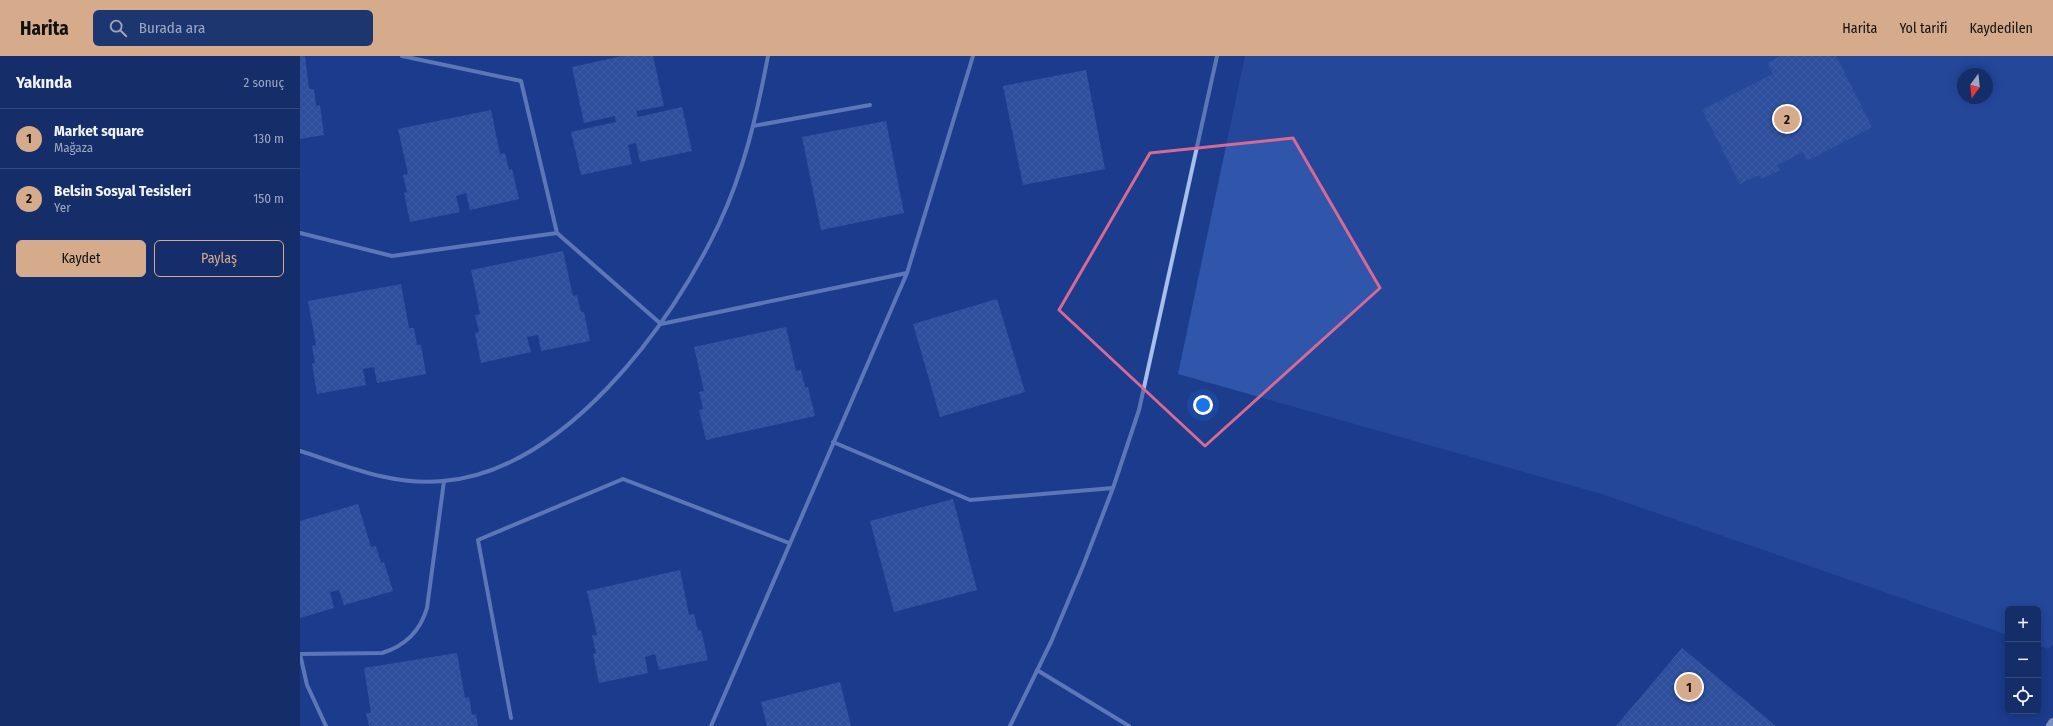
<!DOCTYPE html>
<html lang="tr">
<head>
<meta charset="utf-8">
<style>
	:root { --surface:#152e69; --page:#1e366f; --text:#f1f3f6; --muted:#9da8c0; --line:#344a7d; --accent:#d6ab8b }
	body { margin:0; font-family:"Fira Sans Condensed",sans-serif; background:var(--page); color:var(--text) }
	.controls { position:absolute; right:12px; bottom:12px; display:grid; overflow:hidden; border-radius:6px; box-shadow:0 2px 10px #0003 }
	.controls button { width:36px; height:36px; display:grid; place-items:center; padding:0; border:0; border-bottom:1px solid var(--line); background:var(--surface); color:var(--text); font:20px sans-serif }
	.compass { position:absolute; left:1657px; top:12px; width:36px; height:36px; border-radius:50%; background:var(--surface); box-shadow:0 2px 10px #0003; rotate:195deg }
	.you { position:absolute; left:903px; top:349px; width:14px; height:14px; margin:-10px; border:3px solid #fff; border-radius:50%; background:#1a73e8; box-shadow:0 0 0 6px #1a73e833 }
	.badge { display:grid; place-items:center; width:26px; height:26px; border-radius:50%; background:var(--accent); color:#111; font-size:13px; font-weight:700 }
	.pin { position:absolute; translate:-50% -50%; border:2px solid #fff; box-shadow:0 1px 4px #0006 }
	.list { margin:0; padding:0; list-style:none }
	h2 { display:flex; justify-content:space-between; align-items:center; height:52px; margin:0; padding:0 16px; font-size:17px }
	h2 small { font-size:13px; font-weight:400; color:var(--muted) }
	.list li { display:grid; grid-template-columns:26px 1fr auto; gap:12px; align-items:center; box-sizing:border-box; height:60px; padding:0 16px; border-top:1px solid var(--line) }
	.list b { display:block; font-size:15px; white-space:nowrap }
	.list p { margin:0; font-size:13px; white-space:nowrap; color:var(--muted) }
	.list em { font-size:13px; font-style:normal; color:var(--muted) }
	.actions { display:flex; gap:8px; padding:12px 16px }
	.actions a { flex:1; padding:9px 0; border:1px solid var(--accent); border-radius:6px; text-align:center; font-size:14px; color:var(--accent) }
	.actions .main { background:var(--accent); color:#111 }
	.icon { flex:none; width:22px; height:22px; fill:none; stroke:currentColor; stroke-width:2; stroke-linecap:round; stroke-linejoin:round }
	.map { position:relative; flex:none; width:1753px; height:670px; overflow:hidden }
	header { display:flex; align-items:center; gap:24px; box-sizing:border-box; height:56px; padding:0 20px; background:var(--accent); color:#111 }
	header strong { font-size:19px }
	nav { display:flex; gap:22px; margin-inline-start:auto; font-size:14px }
	.search { width:280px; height:36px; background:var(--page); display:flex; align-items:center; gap:10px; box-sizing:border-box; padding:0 14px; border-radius:6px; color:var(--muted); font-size:15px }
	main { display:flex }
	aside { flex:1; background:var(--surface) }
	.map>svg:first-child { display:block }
	.park { fill:#2f56aa; fill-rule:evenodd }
	.building { fill:url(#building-cross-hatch) }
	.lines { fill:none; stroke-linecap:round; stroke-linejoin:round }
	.minor { stroke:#a8beed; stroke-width:4 }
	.primary { stroke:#eef2ff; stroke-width:10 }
	.marked { fill:none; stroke:#d76994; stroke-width:3; stroke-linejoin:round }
</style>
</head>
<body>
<header>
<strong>Harita</strong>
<div class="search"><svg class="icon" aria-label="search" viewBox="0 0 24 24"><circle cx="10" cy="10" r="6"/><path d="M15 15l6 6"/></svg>Burada ara</div>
<nav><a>Harita</a><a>Yol tarifi</a><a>Kaydedilen</a></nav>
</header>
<main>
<aside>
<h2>Yakında<small>2 sonuç</small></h2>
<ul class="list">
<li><span class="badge">1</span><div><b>Market square</b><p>Mağaza</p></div><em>130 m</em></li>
<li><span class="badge">2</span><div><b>Belsin Sosyal Tesisleri</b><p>Yer</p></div><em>150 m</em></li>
</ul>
<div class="actions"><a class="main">Kaydet</a><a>Paylaş</a></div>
</aside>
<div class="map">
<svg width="1753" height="670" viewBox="0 0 1753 670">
	<defs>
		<pattern id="building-cross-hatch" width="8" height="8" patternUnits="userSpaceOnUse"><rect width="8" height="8" fill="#4467b4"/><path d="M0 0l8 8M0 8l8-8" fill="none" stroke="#607ebf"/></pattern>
	</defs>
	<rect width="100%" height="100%" fill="#1c3d8c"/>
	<path class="park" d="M945 0H1753V588L1748 593 1738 589V553H1708V579L1302 438 878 318ZM1663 18H1687V42H1663Z"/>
	<path class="building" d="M0 0H5L9 33H14L16 50 20 49 24 79 0 83Z
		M322 0H353L364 50 336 55 338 61 382 51 392 95 340 106 336 87 328 89 332 108 281 119 271 76 316 66 315 60 284 67 272 11Z
		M1481 0H1536L1572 71 1507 105 1503 96 1477 109 1480 114 1461 123 1459 119 1440 128 1402 54 1473 18 1467 7Z
		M786 14 805 113 723 129 703 30Z
		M191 54 200 98 205 97 209 114 212 113 219 143 170 154 166 137 156 140 160 156 110 166 104 137 107 136 103 119 108 118 98 73Z
		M586 65 604 157 521 174 502 81Z
		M263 195 273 240 277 239 281 256H284L290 285 241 295 238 279 227 281 231 296 181 307 175 277 179 276 175 259 180 258 171 214Z
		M101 228 109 272H114L117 289H121L126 318 77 327 74 311 63 313 66 329 17 338 12 308 15 307 12 290 16 289 8 245Z
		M697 243 725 336 640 361 613 268Z
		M486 271 496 315 501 314 505 331H508L515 360 406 384 399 354 403 353 399 336 404 335 394 291Z
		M653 443 677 534 594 556 570 465Z
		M58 448 71 491 76 490 81 507 84 506 93 535 44 549 39 534 30 536 34 552 0 562V465Z
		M380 514 389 559 394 558 398 575 401 574 408 604 359 614 355 598 345 601 348 617 299 627 293 598 296 597 292 579H297L287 535Z
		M1382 592 1476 670H1316Z
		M157 597 165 642 169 641 172 659 176 658 178 670H69L66 657H71L64 612Z
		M540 626 551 670H467L461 646Z"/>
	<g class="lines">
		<path class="minor" d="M102 0 221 25 257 177 361 268 607 217
			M453 70 570 49
			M0 177 92 200 257 177
			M533 386 670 444 813 432
			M0 395C47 410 92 430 143 425 264 415 371 270 419 168 444 115 457 58 468 0
			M737 614 829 670
			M211 662 178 484 323 423 489 487
			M26 670 7 629 0 598 82 597C105 590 120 576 127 552L144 425
			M411 670 607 217 673 0
			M710 670 751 586 783 510 813 432 839 354 917 0"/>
		<path class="primary" d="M1751 670 1753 667"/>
	</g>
	<path d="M0 0H1753V670H0ZM993 82 1080 232 905 390 759 254 850 97Z" fill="#1c3d8c" fill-opacity=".55" fill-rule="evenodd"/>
	<path class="marked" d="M993 82 1080 232 905 390 759 254 850 97Z"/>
</svg>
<div class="controls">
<button>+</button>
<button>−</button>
<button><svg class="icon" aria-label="locate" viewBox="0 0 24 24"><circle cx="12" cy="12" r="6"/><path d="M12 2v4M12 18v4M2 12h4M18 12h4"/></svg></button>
</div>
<svg class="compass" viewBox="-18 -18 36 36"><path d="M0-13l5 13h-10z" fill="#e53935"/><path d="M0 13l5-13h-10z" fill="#9da8c0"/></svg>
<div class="you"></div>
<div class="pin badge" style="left:1389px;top:631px">1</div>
<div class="pin badge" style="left:1487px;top:63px">2</div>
</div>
</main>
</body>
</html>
